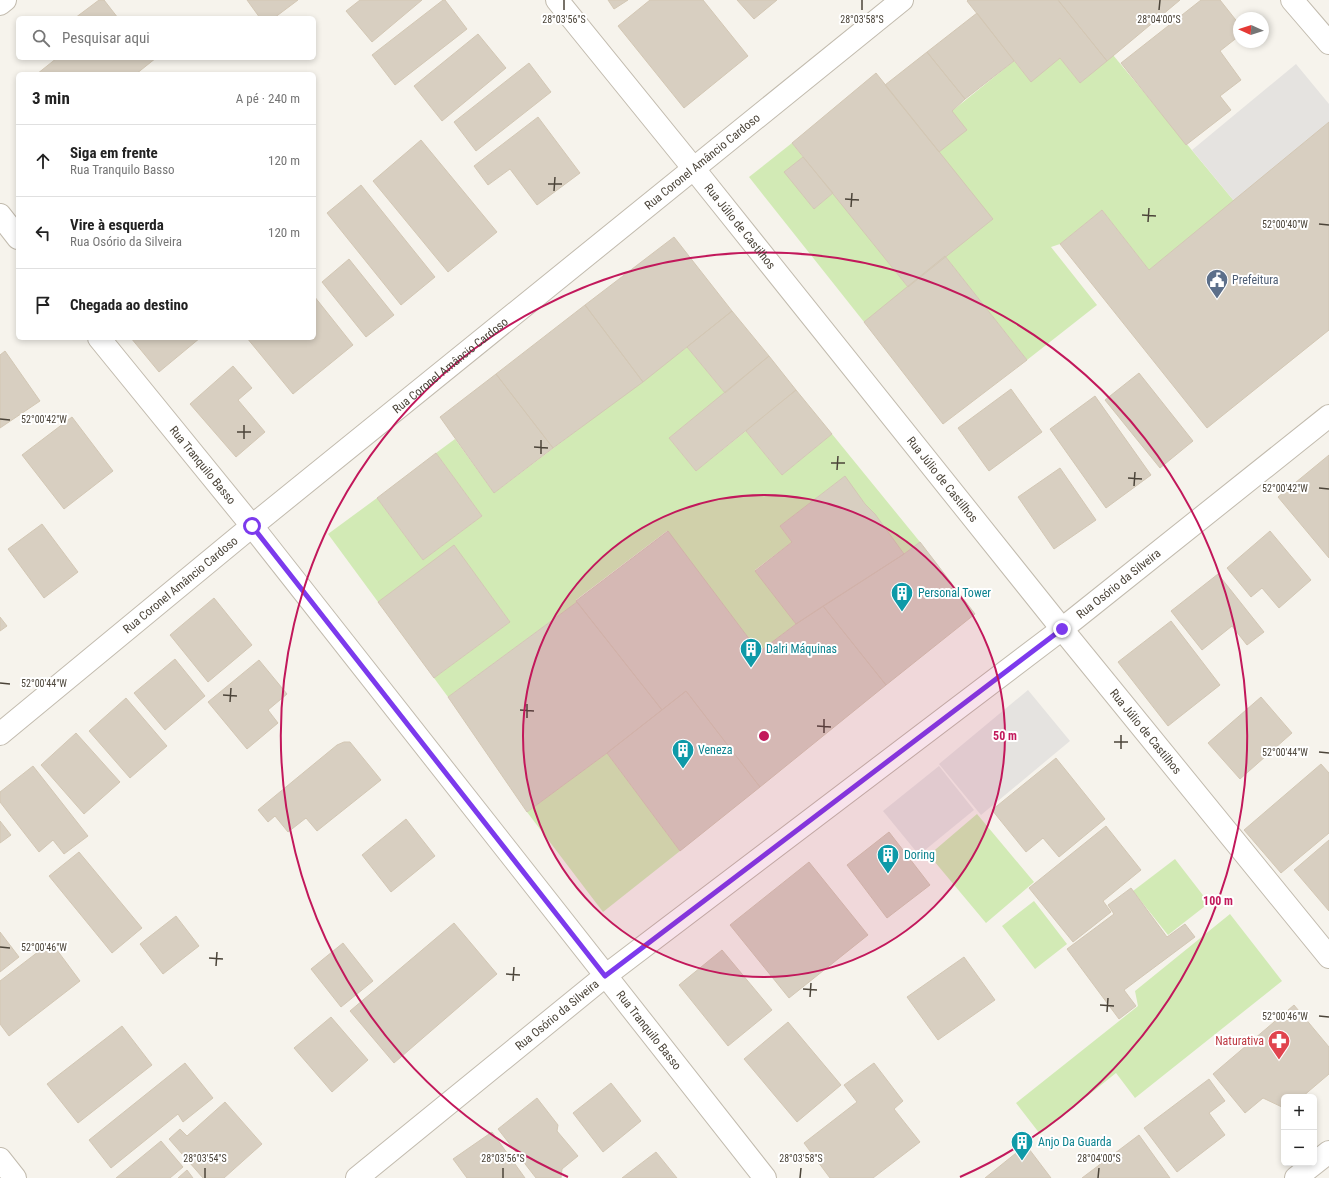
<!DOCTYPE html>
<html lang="pt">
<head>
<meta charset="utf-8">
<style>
	:root { --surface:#fff; --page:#f2f2f2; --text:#222; --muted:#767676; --line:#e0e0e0 }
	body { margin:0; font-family:"Roboto Condensed",sans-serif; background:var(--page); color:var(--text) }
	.controls { position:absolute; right:12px; bottom:12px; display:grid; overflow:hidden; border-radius:6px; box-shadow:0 2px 6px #0003 }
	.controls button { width:36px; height:36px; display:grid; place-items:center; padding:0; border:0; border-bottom:1px solid var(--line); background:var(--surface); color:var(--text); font:20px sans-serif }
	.compass { position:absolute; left:1233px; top:12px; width:36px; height:36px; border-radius:50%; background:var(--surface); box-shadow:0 2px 6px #0003; rotate:273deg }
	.stop { position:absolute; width:12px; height:12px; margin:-9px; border:3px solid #7c3aed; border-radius:50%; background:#fff }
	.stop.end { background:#7c3aed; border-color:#fff; box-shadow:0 1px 4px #0008 }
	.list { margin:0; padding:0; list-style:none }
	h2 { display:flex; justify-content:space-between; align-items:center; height:52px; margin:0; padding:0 16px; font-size:17px }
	h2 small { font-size:13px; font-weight:400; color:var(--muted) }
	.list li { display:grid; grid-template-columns:26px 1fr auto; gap:12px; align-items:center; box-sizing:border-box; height:72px; padding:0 16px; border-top:1px solid var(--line) }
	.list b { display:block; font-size:15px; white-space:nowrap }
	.list p { margin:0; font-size:13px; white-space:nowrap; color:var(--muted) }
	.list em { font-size:13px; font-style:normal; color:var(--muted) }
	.icon { flex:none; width:22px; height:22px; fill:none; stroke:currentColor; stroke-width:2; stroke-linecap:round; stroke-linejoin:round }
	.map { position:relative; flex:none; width:1329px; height:1178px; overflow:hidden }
	.search { position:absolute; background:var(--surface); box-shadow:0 2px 6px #0003; left:16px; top:16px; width:300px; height:44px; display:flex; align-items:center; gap:10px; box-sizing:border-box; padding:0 14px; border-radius:6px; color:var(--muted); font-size:15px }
	.panel { position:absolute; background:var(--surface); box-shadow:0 2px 6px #0003; left:16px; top:72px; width:300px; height:268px; border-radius:6px }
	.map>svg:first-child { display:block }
	.green { fill:#d2eab5 }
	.parking { fill:#e5e3e0 }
	.building { fill:#d8cfc1; stroke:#d3c7b4 }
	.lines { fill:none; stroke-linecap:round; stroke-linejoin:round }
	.minor-casing { stroke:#c2bbae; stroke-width:24 }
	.minor { stroke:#fff; stroke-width:22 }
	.route { stroke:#7c3aed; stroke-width:5 }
	.ticks { fill:none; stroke:#4b4439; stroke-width:1.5 }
	.ring { fill:none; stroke:#c2185b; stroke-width:2 }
	.labels { text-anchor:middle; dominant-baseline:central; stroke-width:4; stroke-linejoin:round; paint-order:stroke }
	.street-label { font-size:12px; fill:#4b4439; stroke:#fff }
	.service-label { font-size:12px; fill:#4e5e75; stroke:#fff; text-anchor:start }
	.culture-label { font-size:12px; fill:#0d838f; stroke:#fff; text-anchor:start }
	.health-label { font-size:12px; fill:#be3a42; stroke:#fff; text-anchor:end }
	.ticks-label { font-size:10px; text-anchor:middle; fill:#4b4439; stroke:#fff; stroke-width:4; stroke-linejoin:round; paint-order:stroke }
	.centre { fill:#c2185b; stroke:#fff; stroke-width:2 }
	.ring-label { font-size:12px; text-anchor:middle; font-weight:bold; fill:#c2185b; stroke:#fff; stroke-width:4; stroke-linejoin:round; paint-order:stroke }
</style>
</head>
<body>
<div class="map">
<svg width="1329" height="1178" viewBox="0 0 1329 1178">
	<rect width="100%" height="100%" fill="#f6f3ec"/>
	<path class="green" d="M1113 55 1234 201 1149 270 1102 210 1060 244 1051 247 1097 305 1027 360 945 256 939 152 952 111 1014 61 1031 81 1060 58 1080 83Z
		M792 143 803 157 785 172 814 209 833 193 908 287 864 322 749 177Z
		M687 347 725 393 669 438 696 471 746 431 782 475 832 434 920 542 904 554 844 477 780 526 792 542 755 570 796 624 759 652 667 531 576 600 577 602 448 697 434 678 510 622 454 546 378 602 328 534 377 498 423 560 482 516 436 453 455 439 494 493Z
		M607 753 680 851 603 912 527 812Z
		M977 814 1034 882 986 923 929 855Z
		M1175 859 1209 903 1168 935 1133 891Z
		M1034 901 1067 944 1035 969 1002 926Z
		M1230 914 1282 981 1135 1098 1116 1073 1040 1134 1016 1103 1138 1006 1135 991Z"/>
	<path class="parking" d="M1296 64 1329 104V122L1234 201 1192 150Z
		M1028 690 1070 741 981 815 939 764Z
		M939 766 974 810 919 855 883 811Z"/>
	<path class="building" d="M99 0H104L118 18H75Z
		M247 0H298L274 18H260Z
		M360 0H422L372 42 346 11Z
		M443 0H445L467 29 395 85 372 55Z
		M608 0H628L614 9Z
		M650 0H703L748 56 684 108 618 26Z
		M737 0H777L754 19Z
		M968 0H1058L1107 61 1080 83 1060 58 1031 82 967 1Z
		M1058 0H1180L1107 61Z
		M1201 0H1220L1239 24V36L1220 51 1241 80 1220 96 1231 110 1186 145 1121 63Z
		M977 13 1014 61 965 99 927 52Z
		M478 34 506 68 442 121 414 86Z
		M927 52 965 99 952 111 967 130 939 152 885 85Z
		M57 58H156L136 74H37Z
		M529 63 551 92 476 151 454 122Z
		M876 73 993 219 908 287 792 143Z
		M538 117 580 173 537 205 510 169 488 185 474 166Z
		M1329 122V330L1207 428 1060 244 1102 210 1149 270Z
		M421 140 497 232 448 272 373 181Z
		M803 157 833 193 814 209 784 172Z
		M361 185 435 277 401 305 327 213Z
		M674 237 732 311 643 382 585 305Z
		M945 256 1027 360 943 424 864 322Z
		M349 259 394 315 366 337 322 282Z
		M314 296 353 345 293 394 247 338H314Z
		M585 305 643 382 553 448 496 374Z
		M732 311 769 356 725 393 687 347Z
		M131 338H200L159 372Z
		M5 351 40 401 0 428V355Z
		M769 356 796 390 696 471 669 438Z
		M233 366 252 388 238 400 265 432 236 457 190 404Z
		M1139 373 1193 441 1160 468 1105 400Z
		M496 374 553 448 494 493 440 417Z
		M1011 389 1042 432 989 471 958 428Z
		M796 390 832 434 782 475 746 431Z
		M1095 396 1151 475 1106 508 1050 429Z
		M72 417 113 471 64 509 22 455Z
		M436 453 482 516 423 560 377 498Z
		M1329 455V558L1278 497Z
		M1060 468 1096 520 1054 549 1018 497Z
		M845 476 865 504 875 514 904 554 796 624 755 571 792 542 780 526Z
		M42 524 78 572 44 598 8 549Z
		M668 531 759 652 796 624 823 606 886 685 760 787 686 691 662 710 576 601Z
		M1270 531 1311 580 1279 608 1262 588 1251 597 1227 568Z
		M920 542 975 614 886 685 823 606 904 554Z
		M454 545 510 622 434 678 378 602Z
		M1218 574 1264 632 1247 645 1232 626 1202 650 1171 611Z
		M214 598 252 645 208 682 170 635Z
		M577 602 662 710 607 753 527 812 448 697Z
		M0 617 7 626 0 631Z
		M1171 621 1220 685 1168 726 1118 662Z
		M175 659 205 696 165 730 134 693Z
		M259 660 287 694 268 710 278 723 247 749 208 702Z
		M686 691 760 787 680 851 607 753Z
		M1261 697 1292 733 1240 779 1208 743Z
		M126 698 167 746 130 778 89 731Z
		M76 733 120 782 84 814 41 765Z
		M344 742H350L381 780 317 831 306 818 288 832 275 816 268 822 258 810 337 745Z
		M1056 758 1105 819 1059 857 1043 838 1026 852 992 810Z
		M1321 764 1329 773V833L1281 873 1244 830Z
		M33 766 88 836 64 854 53 840 39 852 0 802V792Z
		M406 819 435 856 391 892 362 855Z
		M0 821 11 835 0 843Z
		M1106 826 1141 870 1103 901 1111 912 1073 942 1029 888Z
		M889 832 930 885 887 918 847 865Z
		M1329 840V911L1294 870Z
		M79 852 142 928 112 953 49 876Z
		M809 862 868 935 789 998 730 925Z
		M1131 888 1167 937 1185 924 1195 937 1124 990 1136 1006 1119 1019 1067 949 1114 914 1108 905Z
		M176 916 199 946 163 974 140 944Z
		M454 923 497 974 394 1063 350 1011Z
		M0 932 19 957 0 972Z
		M51 942 80 981 9 1036 0 1024V981Z
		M343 943 373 981 341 1007 311 969Z
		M722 950 772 1010 728 1046 679 985Z
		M964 957 995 1000 938 1040 907 997Z
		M1294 1005 1329 1047V1074L1302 1097H1284V1108L1263 1098 1245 1113 1213 1074Z
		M331 1017 368 1060 332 1092 294 1048Z
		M788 1022 841 1085 797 1122 744 1059Z
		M122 1026 152 1065 78 1123 47 1084Z
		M185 1063 213 1098 183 1122 178 1114 111 1168 89 1140Z
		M874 1063 903 1101 894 1109 920 1142 873 1178H830L804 1143 857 1102 844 1085Z
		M1209 1079 1225 1101 1209 1113 1225 1135 1177 1172 1144 1128Z
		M611 1083 641 1121 603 1152 573 1113Z
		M537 1098 558 1125 557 1131 578 1156 562 1169 561 1178H536L498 1129Z
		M225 1102 262 1144 224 1178H203L169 1139 180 1129 187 1136Z
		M492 1132 525 1178H467L453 1159Z
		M1139 1135 1170 1178H1082Z
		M161 1141 183 1167 170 1178H116Z
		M1026 1145 1051 1178H985Z
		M656 1152 677 1178H622Z
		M187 1170 193 1178H178Z"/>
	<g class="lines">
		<g class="minor-casing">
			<g id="minor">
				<path id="s1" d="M557 0 694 169 1062 629 1329 957"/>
				<path d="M1292 0 1329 43"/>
				<path d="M0 4 5 0"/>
				<path d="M0 215 18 238"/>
				<path id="s2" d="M99 338 252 526 765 1178"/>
				<path id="s3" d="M0 734 252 526 902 0"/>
				<path d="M0 1159 15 1178"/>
				<path id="s4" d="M357 1178 605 976 1062 629 1329 416"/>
				<path d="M1296 1178 1329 1152"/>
			</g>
		</g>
		<use href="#minor" class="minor"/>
	</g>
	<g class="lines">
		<path class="route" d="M252 526 605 976 1062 629"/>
	</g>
	<path class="ticks" d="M564 10V0M862 10V0M1159 10 1160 0M548 184H562M554 191 555 177M845 199 859 200M851 207 852 193M1142 215 1156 216M1148 222 1149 208M1319 224 1329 225M0 419 10 420M237 432H251M244 439V425M534 447 548 448M541 454V440M831 463H845M837 470 838 456M1128 478 1142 479M1134 486 1135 472M1319 488 1329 489M0 683 10 684M223 695 237 696M230 702 231 688M520 710 534 711M527 718V704M817 726 831 727M824 733V719M1114 742H1128M1121 749V735M1319 752 1329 753M0 947 10 948M209 958 223 959M216 966 217 952M506 974 520 975M513 981 514 967M803 989 817 990M810 997 811 983M1100 1005 1114 1006M1107 1012 1108 998M1319 1016 1329 1017M205 1178V1168M503 1178V1168M800 1178 801 1168M1098 1178 1099 1168"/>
	<circle cx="764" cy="736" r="241" fill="#c2185b" fill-opacity=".12"/>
	<g class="ring">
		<circle cx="764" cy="736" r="241"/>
		<path d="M568 1177A483 483 0 1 1 960 1177"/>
	</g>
	<defs>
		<g id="civic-pin" transform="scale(1.15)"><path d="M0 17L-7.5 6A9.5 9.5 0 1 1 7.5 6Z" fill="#5c6f8a" stroke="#fff"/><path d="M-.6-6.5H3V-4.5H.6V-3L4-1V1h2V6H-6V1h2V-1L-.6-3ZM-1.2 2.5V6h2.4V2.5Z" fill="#fff"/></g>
		<g id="building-pin" transform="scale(1.15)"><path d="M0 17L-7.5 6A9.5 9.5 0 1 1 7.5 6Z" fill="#0f9aa8" stroke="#fff"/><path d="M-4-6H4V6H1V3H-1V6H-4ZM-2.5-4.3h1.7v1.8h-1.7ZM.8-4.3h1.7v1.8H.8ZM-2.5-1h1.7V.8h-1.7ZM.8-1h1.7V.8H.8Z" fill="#fff"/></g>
		<g id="pharmacy-pin" transform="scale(1.15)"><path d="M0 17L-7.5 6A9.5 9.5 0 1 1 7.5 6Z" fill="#e0444e" stroke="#fff"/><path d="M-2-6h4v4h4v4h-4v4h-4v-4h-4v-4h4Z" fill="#fff"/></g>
	</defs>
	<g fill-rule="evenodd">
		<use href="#civic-pin" x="1217" y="280"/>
		<use href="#building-pin" x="902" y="593"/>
		<use href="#building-pin" x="751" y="649"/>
		<use href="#building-pin" x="683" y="750"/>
		<use href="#building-pin" x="888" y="855"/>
		<use href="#pharmacy-pin" x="1279" y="1041"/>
		<use href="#building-pin" x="1022" y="1142"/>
	</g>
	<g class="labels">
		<g class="street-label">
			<text stroke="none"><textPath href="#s3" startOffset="906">Rua Coronel Amâncio Cardoso</textPath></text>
			<text stroke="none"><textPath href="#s1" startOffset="291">Rua Júlio de Castilhos</textPath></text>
			<text stroke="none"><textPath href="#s3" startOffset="582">Rua Coronel Amâncio Cardoso</textPath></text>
			<text stroke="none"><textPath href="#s2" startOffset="164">Rua Tranquilo Basso</textPath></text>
			<text stroke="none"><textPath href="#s1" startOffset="615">Rua Júlio de Castilhos</textPath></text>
			<text stroke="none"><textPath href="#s4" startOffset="966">Rua Osório da Silveira</textPath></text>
			<text stroke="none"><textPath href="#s3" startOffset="234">Rua Coronel Amâncio Cardoso</textPath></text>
			<text stroke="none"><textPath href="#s1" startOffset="939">Rua Júlio de Castilhos</textPath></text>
			<text stroke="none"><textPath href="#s4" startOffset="258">Rua Osório da Silveira</textPath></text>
			<text stroke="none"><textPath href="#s2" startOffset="884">Rua Tranquilo Basso</textPath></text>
		</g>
		<g class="service-label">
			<text x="1232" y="280">Prefeitura</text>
		</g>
		<g class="culture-label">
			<text x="918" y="593">Personal Tower</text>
			<text x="766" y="649">Dalri Máquinas</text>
			<text x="698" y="750">Veneza</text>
			<text x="904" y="855">Doring</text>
			<text x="1038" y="1142">Anjo Da Guarda</text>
		</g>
		<g class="health-label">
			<text x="1264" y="1041">Naturativa</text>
		</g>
	</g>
	<g class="ticks-label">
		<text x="564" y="23">28°03'56"S</text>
		<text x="862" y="23">28°03'58"S</text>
		<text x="1159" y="23">28°04'00"S</text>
		<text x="1285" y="228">52°00'40"W</text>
		<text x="44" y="423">52°00'42"W</text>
		<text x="1285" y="492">52°00'42"W</text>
		<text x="44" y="687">52°00'44"W</text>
		<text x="1285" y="756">52°00'44"W</text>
		<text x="44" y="951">52°00'46"W</text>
		<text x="1285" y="1020">52°00'46"W</text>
		<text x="205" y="1162">28°03'54"S</text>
		<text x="503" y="1162">28°03'56"S</text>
		<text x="801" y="1162">28°03'58"S</text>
		<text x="1099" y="1162">28°04'00"S</text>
	</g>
	<circle cx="764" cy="736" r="6" class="centre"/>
	<g class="ring-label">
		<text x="1005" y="740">50 m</text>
		<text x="1218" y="905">100 m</text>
	</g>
</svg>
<div class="controls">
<button>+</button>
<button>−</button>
</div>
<svg class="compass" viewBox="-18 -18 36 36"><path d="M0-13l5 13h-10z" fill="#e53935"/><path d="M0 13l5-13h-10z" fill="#767676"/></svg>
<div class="stop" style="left:252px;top:526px"></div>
<div class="stop end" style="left:1062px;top:629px"></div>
<div class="search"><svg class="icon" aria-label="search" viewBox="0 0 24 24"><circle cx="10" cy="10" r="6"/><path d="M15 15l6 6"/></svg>Pesquisar aqui</div>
<section class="panel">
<h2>3 min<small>A pé · 240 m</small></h2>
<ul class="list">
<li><svg class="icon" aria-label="ahead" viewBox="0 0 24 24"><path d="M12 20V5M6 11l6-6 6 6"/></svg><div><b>Siga em frente</b><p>Rua Tranquilo Basso</p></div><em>120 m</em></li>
<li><svg class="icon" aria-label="left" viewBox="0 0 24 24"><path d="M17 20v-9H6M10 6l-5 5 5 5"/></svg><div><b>Vire à esquerda</b><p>Rua Osório da Silveira</p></div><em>120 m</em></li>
<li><svg class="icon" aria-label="arrive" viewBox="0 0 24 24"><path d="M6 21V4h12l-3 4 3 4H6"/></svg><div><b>Chegada ao destino</b></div></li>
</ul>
</section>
</div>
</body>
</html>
